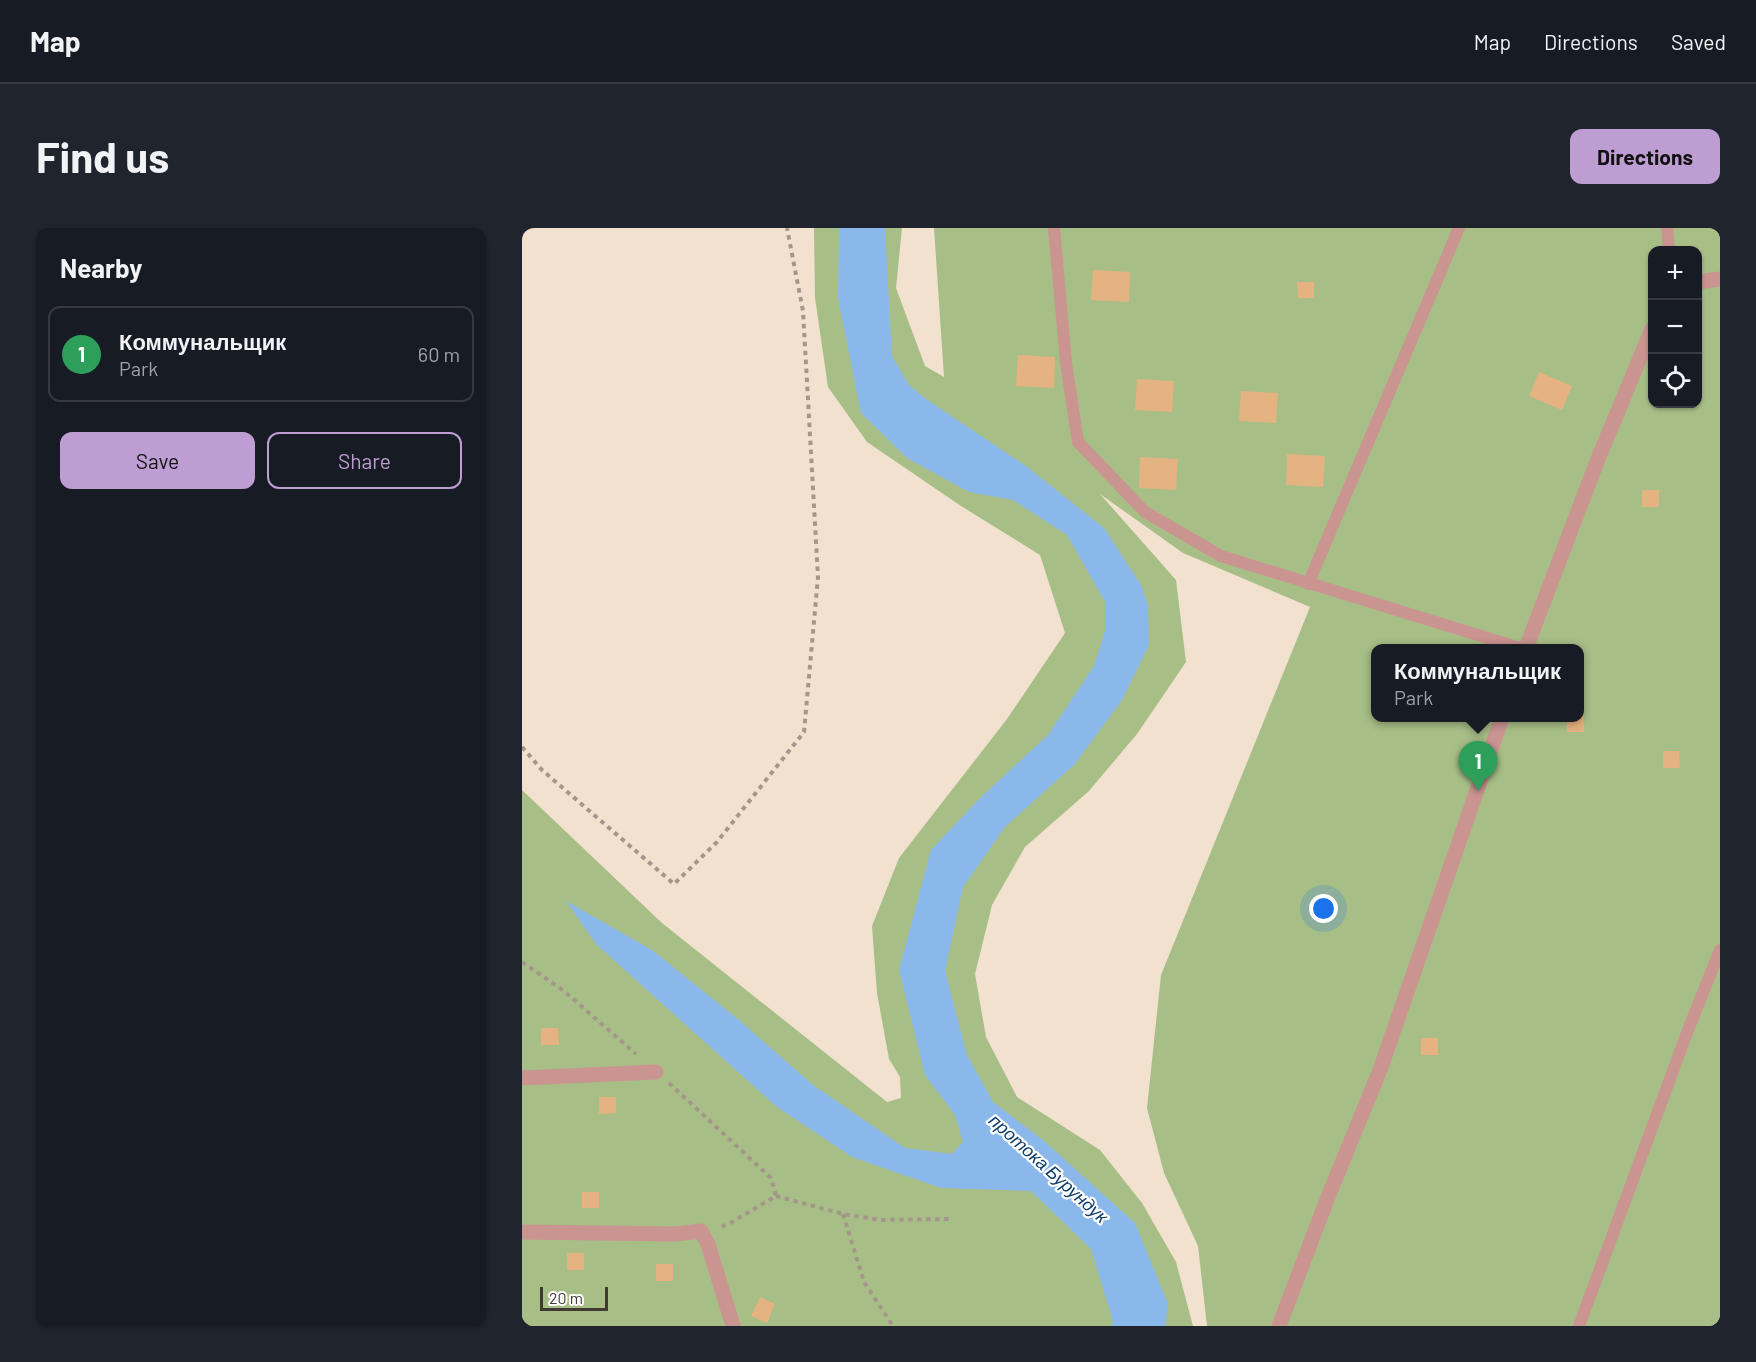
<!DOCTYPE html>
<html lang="en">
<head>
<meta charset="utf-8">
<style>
	:root { --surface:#171b24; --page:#20242c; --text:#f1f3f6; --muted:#9ea1a6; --line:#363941; --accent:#be9dd2 }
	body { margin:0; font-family:Barlow,sans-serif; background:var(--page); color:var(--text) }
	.controls { position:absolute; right:18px; top:18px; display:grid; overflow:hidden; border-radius:12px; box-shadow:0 2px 4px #0004 }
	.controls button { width:54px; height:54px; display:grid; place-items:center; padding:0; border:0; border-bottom:2px solid var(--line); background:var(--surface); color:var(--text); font:30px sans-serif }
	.scale { position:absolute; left:18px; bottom:15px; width:68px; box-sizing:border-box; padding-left:6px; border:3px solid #423b34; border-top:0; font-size:16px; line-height:21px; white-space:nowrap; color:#423b34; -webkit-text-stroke:4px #fff; paint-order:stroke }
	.you { position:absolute; left:802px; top:681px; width:21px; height:21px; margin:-15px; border:4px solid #fff; border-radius:50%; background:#1a73e8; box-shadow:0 0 0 9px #1a73e833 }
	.badge { display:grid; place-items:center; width:39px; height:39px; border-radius:50%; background:var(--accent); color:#fff; font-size:20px; font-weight:700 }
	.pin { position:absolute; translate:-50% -50px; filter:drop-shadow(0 2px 3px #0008) }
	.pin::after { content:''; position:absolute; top:32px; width:21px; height:18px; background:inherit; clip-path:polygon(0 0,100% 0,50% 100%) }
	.popup { position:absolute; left:849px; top:416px; width:213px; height:78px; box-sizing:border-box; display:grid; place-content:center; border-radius:12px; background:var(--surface); filter:drop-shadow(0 2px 4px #0005); font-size:20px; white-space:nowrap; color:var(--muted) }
	.popup b { font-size:22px; color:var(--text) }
	.popup::after { content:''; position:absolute; left:50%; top:100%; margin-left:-12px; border:12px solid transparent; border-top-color:var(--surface) }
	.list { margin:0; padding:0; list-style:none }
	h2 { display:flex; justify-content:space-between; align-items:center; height:78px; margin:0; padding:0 24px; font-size:26px }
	h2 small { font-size:20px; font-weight:400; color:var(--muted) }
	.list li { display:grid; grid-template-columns:39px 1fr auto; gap:18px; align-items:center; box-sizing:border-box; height:96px; margin:0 12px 12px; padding:0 12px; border:2px solid var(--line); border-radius:12px }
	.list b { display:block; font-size:22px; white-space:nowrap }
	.list p { margin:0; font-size:20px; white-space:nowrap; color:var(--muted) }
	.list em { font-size:20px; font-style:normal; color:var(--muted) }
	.actions { display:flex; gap:12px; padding:18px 24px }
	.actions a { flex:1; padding:14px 0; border:2px solid var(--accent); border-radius:12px; text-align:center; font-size:21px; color:var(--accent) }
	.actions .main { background:var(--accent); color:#111 }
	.icon { flex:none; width:33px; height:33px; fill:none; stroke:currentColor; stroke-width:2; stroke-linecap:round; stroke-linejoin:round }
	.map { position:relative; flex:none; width:1198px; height:1098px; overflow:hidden; border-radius:12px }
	header { display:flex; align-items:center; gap:36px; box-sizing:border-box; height:84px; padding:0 30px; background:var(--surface); border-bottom:2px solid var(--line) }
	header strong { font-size:28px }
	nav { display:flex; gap:33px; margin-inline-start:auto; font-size:21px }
	.intro { display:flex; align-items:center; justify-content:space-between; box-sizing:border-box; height:144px; padding:0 36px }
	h1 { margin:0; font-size:42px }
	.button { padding:15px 27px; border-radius:12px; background:var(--accent); color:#111; font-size:21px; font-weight:700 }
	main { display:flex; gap:36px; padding:0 36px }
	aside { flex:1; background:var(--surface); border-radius:12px; box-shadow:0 2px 4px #0004 }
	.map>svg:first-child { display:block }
	.green { fill:#a8be87; fill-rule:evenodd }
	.water { fill:#8bb8ea }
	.building { fill:#e5b381 }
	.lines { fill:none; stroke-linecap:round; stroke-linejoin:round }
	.path { stroke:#a4978a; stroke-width:4; stroke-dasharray:4.5 4.5; stroke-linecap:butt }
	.lane { stroke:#ca9490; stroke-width:12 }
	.street { stroke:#ca9490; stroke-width:15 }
	.labels { text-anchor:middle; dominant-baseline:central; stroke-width:4.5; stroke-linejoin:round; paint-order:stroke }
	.water-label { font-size:18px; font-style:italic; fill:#0f3e6c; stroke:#fff }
</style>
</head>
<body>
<header>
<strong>Map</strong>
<nav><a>Map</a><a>Directions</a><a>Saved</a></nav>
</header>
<div class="intro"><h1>Find us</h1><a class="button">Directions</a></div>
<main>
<aside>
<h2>Nearby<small></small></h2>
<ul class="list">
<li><span class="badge" style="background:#2e9e5b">1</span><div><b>Коммунальщик</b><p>Park</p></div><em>60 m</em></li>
</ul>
<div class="actions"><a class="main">Save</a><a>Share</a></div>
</aside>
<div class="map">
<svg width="1198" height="1098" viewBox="0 0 1198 1098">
	<rect width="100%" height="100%" fill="#f3e1d0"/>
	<path class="green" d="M292 0H380L374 60 403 138 422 149 412 0H1198V1098H685L676 1018 642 945 625 880 639 747 788 379 661 325 578 266 654 352 664 434 615 506 567 563 503 619 470 677 453 746 464 809 495 869 578 922 620 975 654 1034 671 1098H0V562L140 695 365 874 379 870 378 849 367 831 355 765 350 698 377 630 485 491 543 405 518 327 439 278 345 214 306 159 293 70ZM1130 22H1176V176H1130ZM854 420H1058V490H854Z"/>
	<path class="water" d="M317 0H363L370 128 387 157 404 171 504 238 582 300 619 357 626 377 627 417 600 472 552 537 483 599 441 659 423 743 445 827 471 874 522 913 613 995 646 1076 643 1098H590L591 1093 569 1021 509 963 419 960 330 929 255 879 74 716 44 673 130 722 217 792 291 857 383 920 430 926 441 914 433 887 403 847 377 742 409 622 459 569 526 507 572 438 583 403V374L545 307 491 272 447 264 385 230 339 185 316 70Z"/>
	<path class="building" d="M571 42 608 44 607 74 569 72Z
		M775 54H792V70H776Z
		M496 127 533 129 532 160 494 158Z
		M1017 144 1050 158 1040 182 1007 168Z
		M615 151 652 153 650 184 613 182Z
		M719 163 756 165 754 195 717 193Z
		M765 226 803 228 801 259 764 257Z
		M618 229 656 231 654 262 617 260Z
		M1120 262H1137V279H1120Z
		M1058 487H1062V504H1045V490H1058Z
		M1141 523H1157L1158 540H1141Z
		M19 800H36L37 817H19Z
		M899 810H916V827H899Z
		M77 869H94V885L77 886Z
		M60 964H77V980H60Z
		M45 1025H62V1042H45Z
		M134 1036H151V1053H134Z
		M238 1069 253 1076 245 1095 229 1088Z"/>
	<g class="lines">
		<path class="path" d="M0 519 20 542 152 656 195 614 282 504 296 349 281 83 265 0
			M0 734 42 763 114 826
			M147 855 249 950 254 968 205 997 197 999
			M254 968 321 986 358 992 429 991
			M321 986 342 1054 371 1098"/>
		<path class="lane" d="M532 0 544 135 556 214 623 284 699 328 998 420
			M1145 0 1147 22
			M786 356 937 0
			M1057 1098 1166 802 1198 722"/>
		<path class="street" d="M1176 54 1198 51
			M1004 420 1076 231 1130 101
			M0 850 134 844
			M0 1004 153 1006 179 1003 186 1016 211 1098
			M757 1098 806 969 858 842 980 490"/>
	</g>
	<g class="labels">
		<g class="water-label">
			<text transform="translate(527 940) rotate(42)">протока Бурундук</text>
		</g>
	</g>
</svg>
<div class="controls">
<button>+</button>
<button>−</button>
<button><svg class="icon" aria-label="locate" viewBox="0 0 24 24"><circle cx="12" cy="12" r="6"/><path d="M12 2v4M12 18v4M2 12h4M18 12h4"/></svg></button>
</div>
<div class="scale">20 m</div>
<div class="you"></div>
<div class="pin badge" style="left:956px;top:563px;background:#2e9e5b">1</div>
<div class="popup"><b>Коммунальщик</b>Park</div>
</div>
</main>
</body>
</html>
